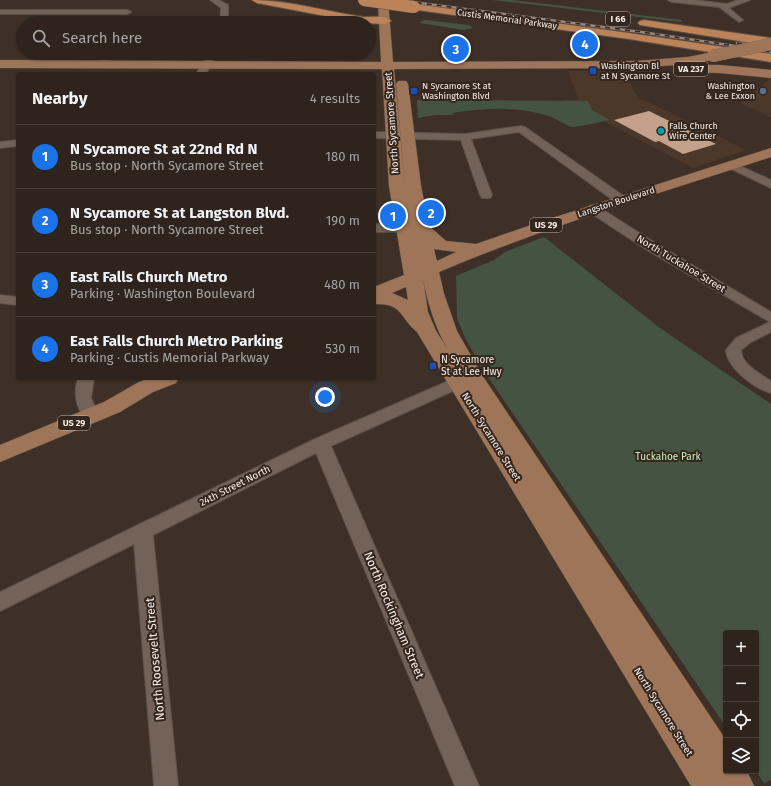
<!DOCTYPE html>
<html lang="en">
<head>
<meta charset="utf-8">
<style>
	:root { --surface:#2e241d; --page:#3a302a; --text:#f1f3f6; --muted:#a7a4a4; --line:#49413b; --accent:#1a73e8 }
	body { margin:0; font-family:"Fira Sans",sans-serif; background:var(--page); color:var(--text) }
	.controls { position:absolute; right:12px; bottom:12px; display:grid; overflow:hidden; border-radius:4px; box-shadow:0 1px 3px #0004 }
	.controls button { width:36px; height:36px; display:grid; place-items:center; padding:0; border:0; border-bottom:1px solid var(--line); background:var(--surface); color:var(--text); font:20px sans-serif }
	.you { position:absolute; left:325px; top:397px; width:14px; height:14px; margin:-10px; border:3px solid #fff; border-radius:50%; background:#1a73e8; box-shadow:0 0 0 6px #1a73e833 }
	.badge { display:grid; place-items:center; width:26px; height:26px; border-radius:50%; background:var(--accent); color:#fff; font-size:13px; font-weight:700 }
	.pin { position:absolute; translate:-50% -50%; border:2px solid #fff; box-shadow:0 1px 4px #0006 }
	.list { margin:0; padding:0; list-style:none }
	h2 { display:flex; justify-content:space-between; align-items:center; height:52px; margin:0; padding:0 16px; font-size:17px }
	h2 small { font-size:13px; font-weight:400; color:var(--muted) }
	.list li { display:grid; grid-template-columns:26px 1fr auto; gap:12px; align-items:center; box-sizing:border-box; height:64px; padding:0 16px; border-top:1px solid var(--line) }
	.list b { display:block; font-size:15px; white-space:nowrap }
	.list p { margin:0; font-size:13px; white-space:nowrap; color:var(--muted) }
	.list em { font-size:13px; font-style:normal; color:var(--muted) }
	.icon { flex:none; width:22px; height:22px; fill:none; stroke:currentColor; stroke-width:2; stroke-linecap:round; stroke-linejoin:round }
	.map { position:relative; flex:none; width:771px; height:786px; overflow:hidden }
	.search { position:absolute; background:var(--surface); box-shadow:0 1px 3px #0004; left:16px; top:16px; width:360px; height:44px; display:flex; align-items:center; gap:10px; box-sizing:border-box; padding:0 14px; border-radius:22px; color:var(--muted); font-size:15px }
	.panel { position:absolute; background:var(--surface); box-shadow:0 1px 3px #0004; left:16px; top:72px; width:360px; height:308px; border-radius:4px }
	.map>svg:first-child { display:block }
	.built { fill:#4c382b }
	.green { fill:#455442 }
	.building { fill:#c4a18a }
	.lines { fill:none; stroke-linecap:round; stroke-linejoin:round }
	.minor-casing { stroke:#5c5047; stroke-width:2 }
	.major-casing { stroke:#5c5047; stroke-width:1 }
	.highway-casing { stroke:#5c5047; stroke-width:2 }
	.minor { fill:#726257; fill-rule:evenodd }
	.major { fill:#9e7558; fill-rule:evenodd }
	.highway { fill:#bc8258; fill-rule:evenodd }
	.rail-casing { stroke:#948880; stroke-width:2.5 }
	.rail { stroke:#34261d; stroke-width:1.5; stroke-dasharray:5; stroke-linecap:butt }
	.major-bridge-casing { stroke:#5c5047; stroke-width:12; stroke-linecap:butt }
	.highway-bridge-casing { stroke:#5c5047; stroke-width:13; stroke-linecap:butt }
	.major-bridge { stroke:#9e7558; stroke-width:12 }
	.highway-bridge { stroke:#bc8258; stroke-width:12 }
	.transit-dot { fill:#1a4fb4; stroke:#34261d; stroke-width:1.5 }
	.service-dot { fill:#5c6f8a; stroke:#34261d; stroke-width:1.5 }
	.culture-dot { fill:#0f9aa8; stroke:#34261d; stroke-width:1.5 }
	.labels { text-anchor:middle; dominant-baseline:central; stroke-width:4; stroke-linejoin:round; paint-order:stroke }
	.far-street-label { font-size:9px; fill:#f7eee8; stroke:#34261d }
	.shield { fill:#34261d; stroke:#bcb2ab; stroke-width:1 }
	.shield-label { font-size:9px; font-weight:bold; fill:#f7eee8 }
	.far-poi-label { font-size:9px; fill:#f7eee8; stroke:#34261d; text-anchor:start }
	.street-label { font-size:10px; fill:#f7eee8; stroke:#34261d }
	.poi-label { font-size:10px; fill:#f7eee8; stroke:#34261d; text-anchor:start }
	.park-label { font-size:10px; fill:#c8f2be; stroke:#34261d }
	.near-street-label { font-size:12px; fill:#f7eee8; stroke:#34261d }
</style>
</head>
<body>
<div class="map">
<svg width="771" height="786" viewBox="0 0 771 786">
	<rect width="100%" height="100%" fill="#3e3027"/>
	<path class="built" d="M568 71H624L639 100H644L746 150 693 168 564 100H579Z
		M771 78V117L740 103Z"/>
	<path class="green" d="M492 0H512L682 20 681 22Z
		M425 20 469 25 473 28 463 30 420 23 421 21Z
		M417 100 588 101 592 110 610 120C603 121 577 128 571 127 567 126 555 118 549 116 517 106 485 108 452 113L454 115H435L418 118Z
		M544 237 660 328 771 404V780L764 783 756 771V633H726V727L482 368 465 338 457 318 456 276 494 260 505 252Z"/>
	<path class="building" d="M649 111 716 144 683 154 659 141 655 142 614 120Z"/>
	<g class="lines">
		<g class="minor-casing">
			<path id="minor" d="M210 0H219L228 5V23H220L221 8Z
				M668 0H694L727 4 738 0H750L729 8 743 20 739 22 719 7 672 2Z
				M0 10H127L131 12 127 14H0Z
				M106 53H114L105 67H99L97 65Z
				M209 53H217L206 74H196Z
				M521 126 525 127 625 197 627 200 625 203H617L519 132 471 139 492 195 490 198H482L480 195 461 140 374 138V132L465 134Z
				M18 140V146L0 148V142Z
				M731 162 771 180V188L727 167 725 165Z
				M593 205 597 206 657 244 771 312V332L751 342 741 350C742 365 759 373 771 381V393C755 389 727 368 726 350L736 338 770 322 647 250 589 212 587 209 589 206Z
				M374 224H418L422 225 424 228 422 231 418 232H374Z
				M0 295 18 297V305L0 303Z
				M469 372 475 373 477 377 475 381 331 446 479 786H455L316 453 153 535 178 786H154L134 544 0 611V592L315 439Z
				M78 378H94L91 398 99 416 97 420 91 422 85 420C76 405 73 395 78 378Z"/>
		</g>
		<g class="major-casing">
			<path id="major" d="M378 0H388L393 62 637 61 688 57 713 52 717 54 719 56 717 58 713 60 688 64 637 68 394 69 405 186 420 268 405 186 396 84 398 81H406L408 84 421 186 429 226 446 241 476 244 540 222 771 148V157C660 193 547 226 439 272L444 294 457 331 482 375 726 740V771H747L754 786H691L417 332C399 317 403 303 374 304V287L404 275 389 186 382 69 0 68V60L381 62ZM434 249 456 252 437 261ZM423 279C428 304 435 327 447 348L436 331 428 312ZM406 287 408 300 392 293Z
				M689 65H720L771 70V78L720 73 685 72 683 69 685 66Z
				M150 378H179L176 383 153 392 120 412 0 462V445L104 402 139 382Z"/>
		</g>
		<g class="highway-casing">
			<path id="highway" d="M252 0C290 0 326 12 364 17 372 17 386 15 391 21L385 24 362 23 257 3Z
				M414 4 629 33 771 54V62L629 39 410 9 409 7 410 5Z
				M644 20 771 38V46L640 25 638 23 640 21Z"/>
		</g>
		<use href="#minor" class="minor"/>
		<use href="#major" class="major"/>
		<use href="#highway" class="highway"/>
		<g class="rail-casing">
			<path id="rail" d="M397 0 641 32 742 47
				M737 43 753 45
				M755 49 771 52"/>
		</g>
		<use href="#rail" class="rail"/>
		<g class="major-bridge-casing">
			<path id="major-bridge" d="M713 56 771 44"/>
		</g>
		<g class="highway-bridge-casing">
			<path id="highway-bridge" d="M364 0 414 7"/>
		</g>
		<use href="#major-bridge" class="major-bridge"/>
		<use href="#highway-bridge" class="highway-bridge"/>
	</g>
	<g class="transit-dot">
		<rect x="589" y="67" width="8" height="8" rx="2"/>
		<rect x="410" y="87" width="8" height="8" rx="2"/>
		<rect x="429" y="362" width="8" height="8" rx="2"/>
	</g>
	<circle class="service-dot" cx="763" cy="91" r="4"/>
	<circle class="culture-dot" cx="661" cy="131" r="4"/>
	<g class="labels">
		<g class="far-street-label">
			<text transform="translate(507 19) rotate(8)">Custis Memorial Parkway</text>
			<text transform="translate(616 202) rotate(-18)">Langston Boulevard</text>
		</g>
		<g class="shield">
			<rect x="606" y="12" width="24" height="14" rx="3"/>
			<rect x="674" y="62" width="34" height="14" rx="3"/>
			<rect x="530" y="218" width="32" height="14" rx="3"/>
			<rect x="58" y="416" width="32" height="14" rx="3"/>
		</g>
		<g class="shield-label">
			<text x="618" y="19">I 66</text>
			<text x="691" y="69">VA 237</text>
			<text x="546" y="225">US 29</text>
			<text x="74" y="423">US 29</text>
		</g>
		<g class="far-poi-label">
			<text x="601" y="66">Washington Bl<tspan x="601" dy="10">at N Sycamore St</tspan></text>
			<text x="422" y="86">N Sycamore St at<tspan x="422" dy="10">Washington Blvd</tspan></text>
			<text x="755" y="86" text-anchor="end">Washington<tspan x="755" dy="10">&amp; Lee Exxon</tspan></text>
			<text x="669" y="126">Falls Church<tspan x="669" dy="10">Wire Center</tspan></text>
		</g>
		<g class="street-label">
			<text transform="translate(392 123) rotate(-94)">North Sycamore Street</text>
			<text transform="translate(681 264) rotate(31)">North Tuckahoe Street</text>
			<text transform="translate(491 437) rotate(58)">North Sycamore Street</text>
			<text transform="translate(235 486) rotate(-27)">24th Street North</text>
			<text transform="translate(663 712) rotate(58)">North Sycamore Street</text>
		</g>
		<g class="poi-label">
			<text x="441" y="360">N Sycamore<tspan x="441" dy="12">St at Lee Hwy</tspan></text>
		</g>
		<g class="park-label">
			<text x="668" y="457">Tuckahoe Park</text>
		</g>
		<g class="near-street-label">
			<text transform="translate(394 615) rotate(67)">North Rockingham Street</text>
			<text transform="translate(155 659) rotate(-95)">North Roosevelt Street</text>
		</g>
	</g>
</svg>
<div class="controls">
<button>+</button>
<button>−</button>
<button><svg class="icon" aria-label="locate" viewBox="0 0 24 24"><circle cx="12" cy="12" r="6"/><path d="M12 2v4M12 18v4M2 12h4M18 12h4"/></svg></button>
<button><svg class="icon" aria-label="layers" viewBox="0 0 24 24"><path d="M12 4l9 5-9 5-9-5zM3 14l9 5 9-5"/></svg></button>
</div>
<div class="you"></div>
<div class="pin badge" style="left:393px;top:216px">1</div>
<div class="pin badge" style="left:431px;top:213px">2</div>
<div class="pin badge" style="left:456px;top:49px">3</div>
<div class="pin badge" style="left:585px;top:44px">4</div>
<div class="search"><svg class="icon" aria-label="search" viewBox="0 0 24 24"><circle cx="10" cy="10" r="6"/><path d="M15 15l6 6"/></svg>Search here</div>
<section class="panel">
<h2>Nearby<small>4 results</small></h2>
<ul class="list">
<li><span class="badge">1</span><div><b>N Sycamore St at 22nd Rd N</b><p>Bus stop · North Sycamore Street</p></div><em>180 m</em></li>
<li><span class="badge">2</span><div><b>N Sycamore St at Langston Blvd.</b><p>Bus stop · North Sycamore Street</p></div><em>190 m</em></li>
<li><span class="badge">3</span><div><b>East Falls Church Metro</b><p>Parking · Washington Boulevard</p></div><em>480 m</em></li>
<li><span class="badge">4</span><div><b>East Falls Church Metro Parking</b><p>Parking · Custis Memorial Parkway</p></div><em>530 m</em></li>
</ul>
</section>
</div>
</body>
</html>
